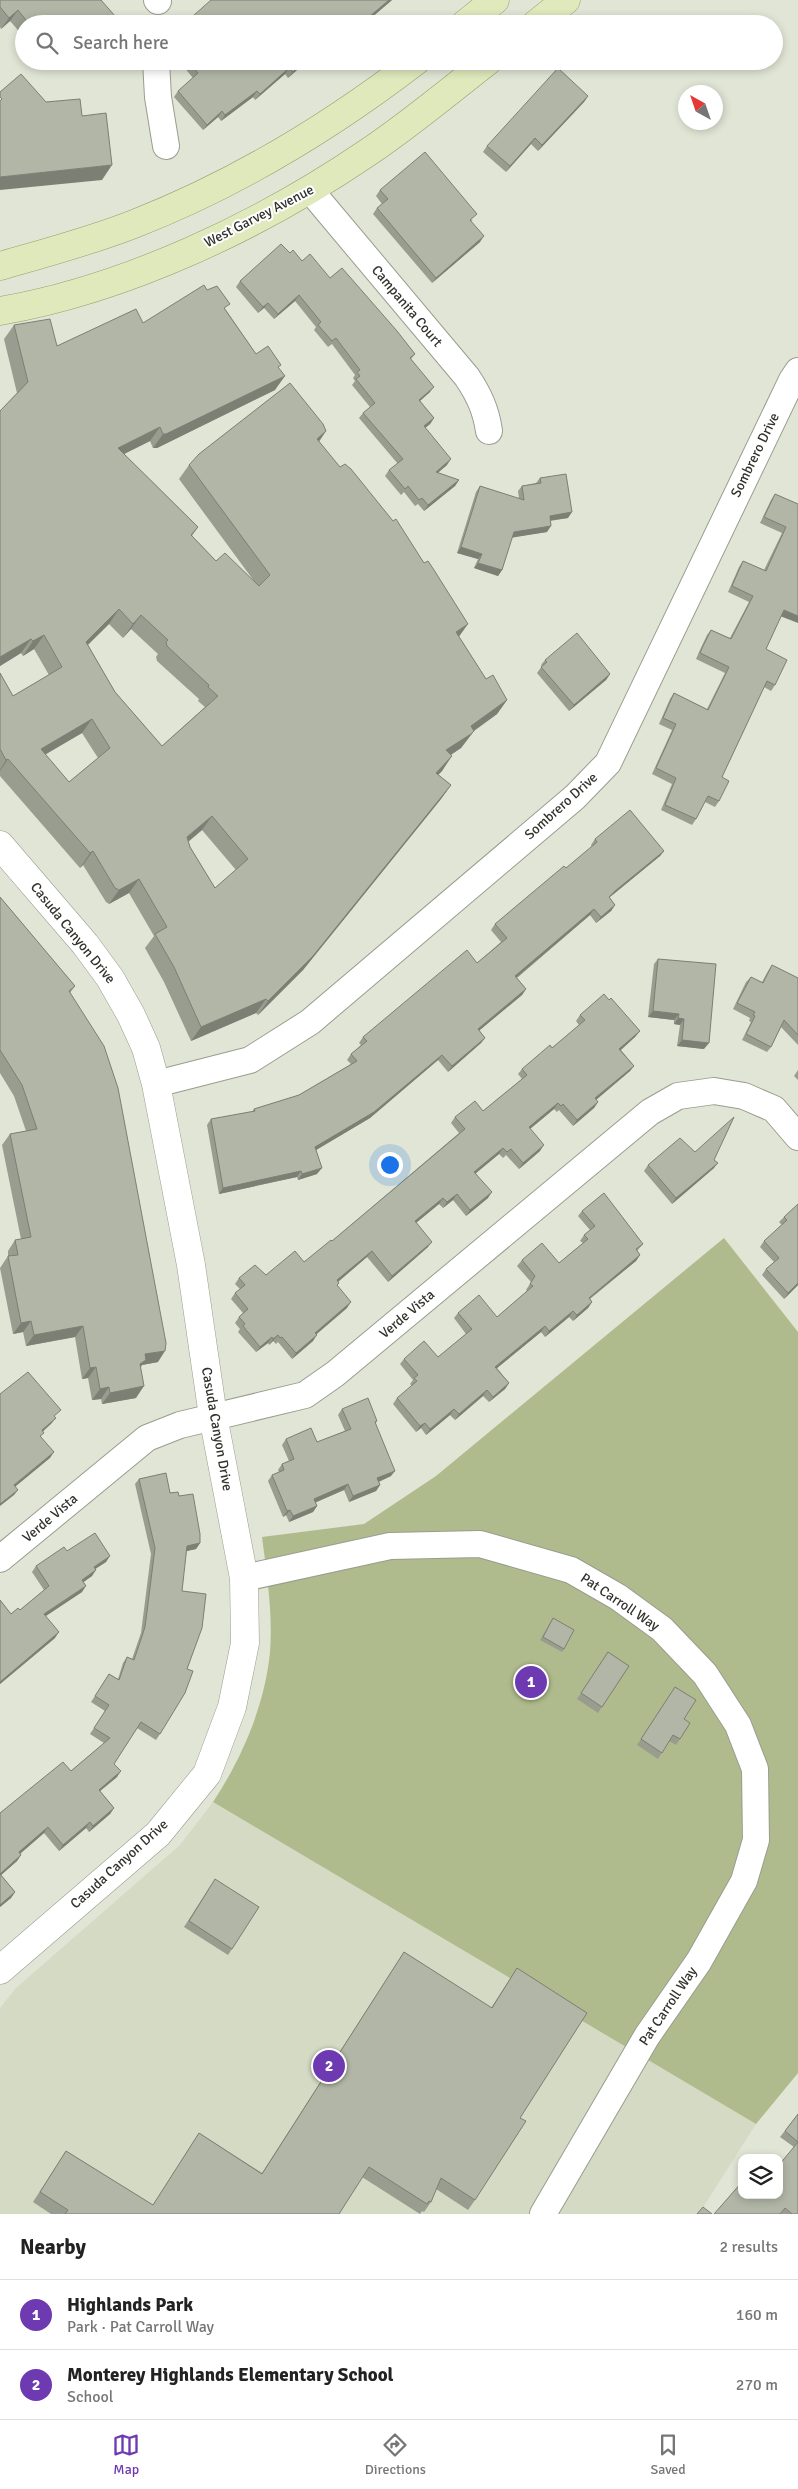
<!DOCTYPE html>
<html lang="en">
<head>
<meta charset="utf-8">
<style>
	:root { --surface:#fff; --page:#f2f2f2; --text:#222; --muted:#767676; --line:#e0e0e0; --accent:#6e3ab1 }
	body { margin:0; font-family:Signika,sans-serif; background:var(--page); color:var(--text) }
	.controls { position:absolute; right:15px; bottom:15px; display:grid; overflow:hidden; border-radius:10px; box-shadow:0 2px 8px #0003 }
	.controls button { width:45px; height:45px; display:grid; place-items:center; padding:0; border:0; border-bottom:1px solid var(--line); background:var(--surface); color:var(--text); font:25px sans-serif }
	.compass { position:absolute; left:678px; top:85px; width:45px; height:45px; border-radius:50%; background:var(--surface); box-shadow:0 2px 8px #0003; rotate:320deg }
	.you { position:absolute; left:389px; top:1164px; width:18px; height:18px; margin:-12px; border:4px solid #fff; border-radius:50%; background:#1a73e8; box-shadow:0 0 0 8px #1a73e833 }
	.badge { display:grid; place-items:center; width:32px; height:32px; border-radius:50%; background:var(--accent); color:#fff; font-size:16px; font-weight:700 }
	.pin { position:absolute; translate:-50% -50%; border:2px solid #fff; box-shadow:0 1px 5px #0006 }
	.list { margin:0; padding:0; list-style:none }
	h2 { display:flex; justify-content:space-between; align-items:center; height:65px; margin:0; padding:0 20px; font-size:21px }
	h2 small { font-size:16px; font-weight:400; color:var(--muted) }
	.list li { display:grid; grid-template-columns:32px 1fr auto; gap:15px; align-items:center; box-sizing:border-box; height:70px; padding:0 20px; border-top:1px solid var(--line) }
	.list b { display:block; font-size:19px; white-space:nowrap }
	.list p { margin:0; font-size:16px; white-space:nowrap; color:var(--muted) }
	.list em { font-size:16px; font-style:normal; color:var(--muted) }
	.icon { flex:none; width:28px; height:28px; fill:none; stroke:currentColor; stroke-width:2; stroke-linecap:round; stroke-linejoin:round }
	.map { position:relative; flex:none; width:798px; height:2214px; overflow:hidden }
	.search { position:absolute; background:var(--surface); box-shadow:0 2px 8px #0003; left:15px; right:15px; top:15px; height:55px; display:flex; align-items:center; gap:12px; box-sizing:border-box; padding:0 18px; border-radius:28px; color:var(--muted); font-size:19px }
	.sheet { height:205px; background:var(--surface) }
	nav { display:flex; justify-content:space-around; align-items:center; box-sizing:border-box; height:70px; border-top:1px solid var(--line); background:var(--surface); font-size:14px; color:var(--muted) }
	nav a { display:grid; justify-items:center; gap:2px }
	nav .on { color:var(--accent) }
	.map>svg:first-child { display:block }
	.built { fill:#d4dac3 }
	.green { fill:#afbb8d }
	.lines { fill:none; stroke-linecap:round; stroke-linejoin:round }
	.minor-casing { stroke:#999d8e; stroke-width:28 }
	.tertiary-casing { stroke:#999d8e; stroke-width:29 }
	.primary-casing { stroke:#94a06c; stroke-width:29 }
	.minor { stroke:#fff; stroke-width:26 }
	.tertiary { stroke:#fff; stroke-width:28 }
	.primary { stroke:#dfe9bc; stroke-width:28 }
	.wall { fill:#989d8f; fill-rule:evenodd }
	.shaded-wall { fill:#7c7f74 }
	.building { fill:#b1b6a6; stroke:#7c7f74; fill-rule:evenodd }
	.labels { text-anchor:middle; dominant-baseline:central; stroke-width:4; stroke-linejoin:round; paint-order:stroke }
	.street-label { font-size:14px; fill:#31322c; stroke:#fff }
</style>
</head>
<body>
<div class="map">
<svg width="798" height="2214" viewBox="0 0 798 2214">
	<rect width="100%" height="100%" fill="#e0e5d5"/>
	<path class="built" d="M213 1802 756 2124 702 2209 697 2214H0V2008L16 1988 180 1845Z"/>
	<path class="green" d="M724 1238 798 1332V2073L756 2124 213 1802C242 1758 265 1705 270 1652 273 1614 267 1575 262 1537L364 1524 436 1476Z"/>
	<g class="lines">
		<g class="minor-casing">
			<path id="minor" d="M157 0 158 1
				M156 61 158 97 166 146
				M310 190 467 377C479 395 486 410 489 431
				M156 1084 250 1060 310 1022 575 797 608 763 792 380 798 371
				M0 1559 147 1438 180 1425 305 1395 335 1374 650 1112 678 1096 714 1091 744 1096 774 1109 798 1137
				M244 1578 390 1546 480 1544 571 1570 618 1597 662 1629 705 1674 738 1725 755 1769 756 1840 744 1881 699 1961 647 2036 543 2214"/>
		</g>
		<g class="tertiary-casing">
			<path id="tertiary" d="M0 845 85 944 110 978 131 1015 146 1048 156 1084 191 1265 213 1416 244 1578 245 1643 232 1707 207 1774 158 1834 0 1970"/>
		</g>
		<g class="primary-casing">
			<path id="primary" d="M465 24 495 0
				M536 24 566 0
				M0 266C45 253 91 241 134 224 236 184 330 127 416 61
				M0 311C127 289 261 225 367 153 409 125 448 92 488 61"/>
		</g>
		<use href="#minor" class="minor"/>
		<use href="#tertiary" class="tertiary"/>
		<use href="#primary" class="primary"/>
	</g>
	<path class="wall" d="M0 0 109 24H24V37L10 21 1 29 0 27Z
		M392 0 364 24H184Z
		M179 61H307L288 78 285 74 255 100 253 97 221 121 218 117 203 130 174 97 178 91 193 78Z
		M588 96 584 102 538 151 531 144 506 172 483 152 487 146Z
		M380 190 473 220 471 221 480 242 432 283 373 214 377 208 382 204 376 196Z
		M290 253 330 278 415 354 411 359 430 392 420 401 434 418 430 424 425 428 447 465 438 473 459 480 455 486 424 511 418 504 415 506 404 492 401 495 385 476 389 470 398 464 359 418 363 413 370 407 352 385 355 381 353 378 355 375 332 344 328 347 314 330 316 327 295 301 274 319 264 308 258 313 236 287 240 281Z
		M207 290 226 310 256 354 279 368 275 390 157 448H153L150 441 124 454 198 527 192 536 216 561 254 581 179 479 189 465 326 431 319 442 459 637 486 679 507 700 497 714 474 731 461 748 451 755 442 771 438 775 451 785 441 799 303 970 258 1015 256 1013 191 1041 164 982 145 948 154 936 129 893 109 904 106 902 83 865 80 868 0 776V673L13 696 49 675 34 649 23 656 21 653 0 666V411L17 393 4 339 14 325 57 346 143 323ZM109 624 123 638 131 629 158 654 156 657 157 661 199 699 198 701 205 707 162 746 115 692 88 645ZM82 733 98 758 69 782 45 754ZM202 830 236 870 215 888 190 847 188 842Z
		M540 478 568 518 550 521 547 532 512 537 502 570 498 576 474 568 478 559 457 553 476 492 480 486 519 499 518 491 522 486 536 483Z
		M775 494 798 504 781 616 766 649 775 685 771 691 764 687 722 777 719 801 715 807 705 802 696 819 692 825 661 810 672 784 652 774 672 730 659 724 670 699 674 693 707 709 725 673 696 659 699 652 707 635 711 630 730 638 749 602 728 592 739 567 743 561 764 570 782 533 760 523 771 500Z
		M545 660 610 674 606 680 569 711 537 673 542 666 541 665Z
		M595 839 664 851 660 856 610 897V898L615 905 611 911 596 923 590 915 517 978 526 989 522 995 479 1030 485 1038 481 1043 448 1072 438 1060 370 1118 316 1150 317 1174 298 1180 297 1177 219 1194 207 1125 211 1119 252 1112 254 1109 299 1095 351 1064 347 1060 351 1054 361 1045 359 1043 363 1037 477 963 501 942 491 930 495 924 566 868 592 847 591 845Z
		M0 897 75 986 70 993 158 1362 142 1365 141 1367 136 1398 102 1404 101 1399 92 1400 88 1378 82 1379 75 1337 26 1346 23 1332 13 1334 0 1268 8 1256V1251L15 1240 21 1239 2 1145 10 1134 26 1131 14 1096 0 1073Z
		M658 959 704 1049 677 1046 680 1025 674 1024V1020L648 1017 654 964Z
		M772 965 798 978V1045L781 1027 771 1047 767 1052 742 1040 751 1022 749 1021 750 1018 733 1009 746 982 751 977 762 982 768 971Z
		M609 1000 640 1031 635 1037 621 1050 634 1066 630 1071 596 1100 598 1102 594 1108 573 1126 559 1110 557 1112 554 1109 530 1129 540 1151 519 1169 506 1155 503 1158 499 1154 476 1173 488 1198 466 1216 453 1200 443 1208 439 1204 416 1223 428 1247 388 1282 367 1257 338 1282 337 1286 347 1308 316 1334 313 1341 292 1359 278 1342 276 1344 273 1341 269 1345 268 1343 256 1352 238 1332 240 1329 235 1323 239 1317 243 1313 231 1299 235 1293 240 1289 235 1284 239 1278 266 1275 304 1262 332 1241 459 1133 451 1123 455 1117 483 1111 522 1079 518 1074 522 1069 552 1048 579 1025 576 1021 580 1015Z
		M798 1070V1080L794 1076Z
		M695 1152 714 1160V1168L672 1204 644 1171 648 1165Z
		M798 1204V1285L784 1299 762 1275 766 1269 774 1262 760 1247 764 1241 782 1225 779 1222 784 1217Z
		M582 1211 643 1244 637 1251 640 1255 636 1261 590 1299 592 1302 588 1308 573 1321 569 1317 545 1337 541 1332 497 1368 509 1383 505 1389 489 1402 483 1396 455 1420 450 1415 426 1435 421 1428 416 1432 393 1404 397 1398 412 1386 410 1384 413 1380 400 1364 404 1359 438 1357 466 1334 454 1318 458 1313 497 1317 527 1291 526 1290 531 1282 517 1266 522 1260 559 1263 583 1243 580 1241 584 1235 590 1230 578 1216Z
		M342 1409 377 1421 375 1424 391 1476 379 1482 380 1485 376 1491 349 1502 344 1490 315 1502 317 1506 313 1512 289 1522 286 1515 283 1517 268 1481 272 1475 279 1472 278 1470 282 1464 289 1461 282 1445 286 1439 317 1442 345 1431 338 1415Z
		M139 1479 179 1496 200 1543 196 1549 186 1551 160 1734 156 1740 137 1728 114 1764 117 1777 100 1791 114 1808 110 1814 89 1832 86 1828 59 1851 44 1833 20 1854 21 1855 17 1861 1 1875 15 1892 11 1898 0 1907V1813L71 1771 104 1743 90 1734 105 1711 91 1702 109 1674 118 1679 123 1663 127 1657 132 1659 141 1633 151 1554 135 1484Z
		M67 1551 106 1562 95 1569 92 1576 83 1582 82 1592 45 1616 55 1638 0 1684V1600L11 1614 20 1610 44 1590 32 1572 36 1566Z
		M553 1618 564 1649 562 1652 540 1640Z
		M608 1652 629 1666 598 1713 577 1699Z
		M675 1687 684 1719 680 1739 676 1745 669 1741 658 1759 637 1745Z
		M211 1885 232 1949 228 1955 184 1927Z
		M404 1952 491 2008 517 1968 520 2118 475 2200 468 2210 436 2189 431 2202 424 2212 422 2211 420 2214 362 2177 339 2214H51L33 2202 66 2151 153 2205 199 2133 262 2173Z
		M798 2114V2214H714L742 2195H779L794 2147 780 2137Z"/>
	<path class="shaded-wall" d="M389 0H392L364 24H362Z
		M18 10 10 21 1 29 9 18Z
		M115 16 109 24H106Z
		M305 61H307L288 78 293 72Z
		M289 68 285 74 255 100 260 94Z
		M257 91 253 97 221 121 225 115Z
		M588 96 584 102 538 151 542 145Z
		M222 111 218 117 203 130 207 125Z
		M535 138 531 144 506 172 510 166Z
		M112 165 102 180 0 190V177Z
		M484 236 480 242 432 283 436 278Z
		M299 295 295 301 274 319 278 314Z
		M268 303 264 308 258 313 263 307Z
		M285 376 275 390 157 448H153L163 434Z
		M434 387 430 392 414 406 419 400Z
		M434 418 430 424 420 432 424 426Z
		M160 427 150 441 108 462 118 448Z
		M326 431 316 445 317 439Z
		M451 459 447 465 431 478 436 472Z
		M459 480 455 486 424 511 428 505Z
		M572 512 568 518 546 521 550 516Z
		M551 526 547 532 510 538 514 532Z
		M461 547 482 554 478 559 457 553Z
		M478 563 502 570 498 576 474 568Z
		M119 609 109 624 76 656 86 642Z
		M784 610 798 616V623L780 616Z
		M141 615 131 629 123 638 133 624Z
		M468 624 458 638 456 632Z
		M44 635 34 649 23 656 33 641Z
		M31 639 21 653 0 666V657Z
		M610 674 606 680 569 711 574 705Z
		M507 700 497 714 461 740 471 726Z
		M92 719 82 733 31 763 41 749Z
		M474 731 461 748 436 764 446 750Z
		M452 756 442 771 426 787 436 773Z
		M8 759 0 771V770L6 760Z
		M451 785 441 799 303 970 258 1015 268 1001Z
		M212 816 202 830 177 851 187 837Z
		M93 851 83 865 80 868 90 853Z
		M664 851 660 856 610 897 605 903 615 891Z
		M139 879 129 893 109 904 119 890Z
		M615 905 611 911 596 923 601 917Z
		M594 909 590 915 511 982 515 976Z
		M526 989 522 995 474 1035 478 1029Z
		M266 999 256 1013 191 1041 201 1027Z
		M653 1011 679 1014 674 1020 648 1017Z
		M678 1018 684 1019 680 1025 674 1024Z
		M640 1031 635 1037 615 1055 619 1049Z
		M485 1038 481 1043 448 1072 452 1066Z
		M682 1040 709 1043 704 1049 677 1046Z
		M442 1055 438 1060 370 1118 311 1153 315 1147Z
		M634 1066 630 1071 591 1104 595 1098Z
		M598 1102 594 1108 573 1126 577 1120Z
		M558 1103 554 1109 525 1133 529 1127Z
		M544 1145 540 1151 519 1169 523 1163Z
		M503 1148 499 1154 470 1178 474 1172Z
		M718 1163 714 1168 672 1204 676 1198Z
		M322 1168 317 1174 298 1180 302 1174Z
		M301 1171 297 1177 219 1194 223 1188Z
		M492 1192 488 1198 466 1216 470 1210Z
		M457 1194 453 1200 443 1208 447 1202Z
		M443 1198 439 1204 411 1227 415 1221Z
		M432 1242 428 1247 388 1282 392 1276Z
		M372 1251 367 1257 333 1286 337 1280Z
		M640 1255 636 1261 584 1303 589 1298Z
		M798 1283V1285L784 1299 788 1293Z
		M351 1302 347 1308 311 1339 315 1333Z
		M592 1302 588 1308 573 1321 577 1315Z
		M573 1311 569 1317 545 1337 549 1331Z
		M31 1321 23 1332 13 1334 21 1323Z
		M83 1326 75 1337 26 1346 34 1335Z
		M545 1326 541 1332 491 1373 495 1367Z
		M278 1335 273 1341 269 1345 273 1339Z
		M317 1335 313 1341 292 1359 296 1353Z
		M272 1337 268 1343 256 1352 260 1347Z
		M165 1351 158 1362 142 1365 138 1371 132 1375 145 1354Z
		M96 1367 88 1378 82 1379 90 1368Z
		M509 1383 505 1389 489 1402 493 1397Z
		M144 1386 136 1398 102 1404 110 1393Z
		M109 1387 101 1399 92 1400 100 1389Z
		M487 1390 483 1396 455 1420 459 1414Z
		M454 1409 450 1415 426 1435 430 1429Z
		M56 1418 51 1424 38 1436 42 1430Z
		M425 1423 421 1428 416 1432 420 1426Z
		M54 1452 50 1458 10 1491 14 1485Z
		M395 1471 391 1476 373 1484 377 1478Z
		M348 1484 344 1490 310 1505 314 1499Z
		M380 1485 376 1491 349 1502 353 1496Z
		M18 1490 14 1495 0 1506V1504Z
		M317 1506 313 1512 289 1522 293 1516Z
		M290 1510 286 1515 283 1517 287 1511Z
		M200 1543 196 1549 183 1552 187 1546Z
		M110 1556 106 1562 89 1573 94 1567Z
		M96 1570 92 1576 78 1586 82 1580Z
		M86 1586 82 1592 40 1620 44 1614Z
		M59 1632 55 1638 0 1684V1682Z
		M121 1771 117 1777 94 1796 99 1790Z
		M114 1808 110 1814 89 1832 93 1826Z
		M90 1822 86 1828 59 1851 63 1845Z
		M48 1827 44 1833 15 1858 19 1852Z
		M21 1855 17 1861 0 1876V1874Z
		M15 1892 11 1898 0 1907V1905Z"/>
	<path class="building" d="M0 0H101L115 16 106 24H29L18 10 9 18 0 7Z
		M211 0H389L362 23 359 19 354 24H184Z
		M188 61H305L293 72 289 68 260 94 257 91 225 115 222 111 207 125 178 91 198 73Z
		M558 68 588 96 542 145 535 138 510 166 487 146Z
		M21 74 46 102 80 99 82 116 106 113 112 165 0 177V101L2 99 0 97V92Z
		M425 152 477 214 470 220 484 236 436 278 377 208 388 199 380 190Z
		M281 244 290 253 293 250 302 261 310 254 330 278 342 268 397 331 415 354 410 358 434 387 419 400 434 418 424 426 451 459 436 472 459 480 428 505 422 498 419 500 408 486 405 489 389 470 403 459 363 413 375 403 356 379 360 376 357 372 360 370 336 338 332 341 318 325 321 322 299 295 278 314 268 303 263 307 240 281Z
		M204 285 207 290 217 286 230 304 224 308 256 354 268 346 281 365 278 367 285 376 166 434H163L160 427 118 448 198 527 191 535 216 561 225 553 259 586 270 575 189 465 199 454 290 383 323 424 326 431 317 439 340 467 345 464 351 469 393 521 396 519 424 563 428 561 434 570 468 624 456 632 486 679 493 675 507 700 471 726 474 731 471 734 446 750 452 756 436 773 451 785 313 956 268 1001 266 999 201 1027 174 967 155 934 167 927 139 879 119 890 115 888 93 851 90 853 8 759 6 760 0 749V673L13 696 62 667 44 635 33 641 31 639 0 657V411L28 382 14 325 50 319 57 346 136 309 143 323ZM119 609 133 624 141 615 168 640 166 642 167 646 209 685 208 687 218 696 162 746 115 692 86 642ZM92 719 110 748 69 782 41 749ZM212 816 248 859 215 888 190 847 187 837Z
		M566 474 572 512 550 516 551 526 514 532 502 570 478 563 482 554 461 547 480 486 524 500 522 486 541 483 540 478Z
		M775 494 798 504V616L784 610 766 649 787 660 775 685 767 681 722 777 729 781 719 801 708 796 696 819 665 805 676 778 656 768 676 724 663 718 674 693 708 710 729 667 700 653 703 646 711 630 731 639 753 596 732 586 743 561 766 571 786 527 764 517Z
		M577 633 610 674 574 705 541 667 547 662 545 660Z
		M630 810 664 851 615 891 609 897 615 905 601 917 594 909 515 976 526 989 478 1029 485 1038 452 1066 442 1055 374 1112 315 1147 322 1168 302 1174 301 1171 223 1188 211 1119 255 1111 254 1109 299 1095 357 1061 351 1054 367 1041 363 1037 467 950 477 963 507 938 495 924 564 866 566 868 597 842 595 839Z
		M0 897 75 986 69 991 104 1046 118 1088 166 1343 165 1351 145 1354 146 1360 140 1364 144 1386 110 1393 109 1387 100 1389 96 1367 90 1368 83 1326 34 1335 31 1321 21 1323 8 1256 18 1255 15 1240 31 1237 10 1134 37 1129 22 1085 0 1050Z
		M658 959 716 964 709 1043 682 1040 684 1019 678 1018 679 1014 653 1011Z
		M772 965 798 978V1035L784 1020 771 1047 746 1034 755 1016 753 1015 755 1012 737 1003 751 977 763 983Z
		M604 994 609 1000 611 998 640 1031 619 1049 634 1066 595 1098 598 1102 577 1120 563 1104 561 1106 558 1103 529 1127 544 1145 523 1163 511 1149 507 1152 503 1148 474 1172 492 1192 470 1210 457 1194 447 1202 443 1198 415 1221 432 1242 392 1276 372 1251 337 1280 339 1283 337 1285 351 1302 315 1333 317 1335 296 1353 282 1337 280 1338 278 1335 273 1339 272 1337 260 1347 243 1326 245 1324 239 1317 248 1309 235 1293 245 1285 239 1278 255 1265 266 1275 295 1251 304 1262 331 1240 332 1241 465 1129 455 1117 475 1101 483 1111 527 1075 522 1069 550 1045 552 1048 585 1020 580 1015Z
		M734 1117 714 1160 718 1163 676 1198 648 1165 680 1138 695 1152Z
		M604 1193 643 1244 636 1249 640 1255 589 1298 592 1302 577 1315 573 1311 549 1331 545 1326 495 1367 509 1383 493 1397 487 1390 459 1414 454 1409 430 1429 425 1423 420 1426 397 1398 417 1381 414 1378 418 1375 404 1359 424 1341 438 1357 472 1329 458 1313 479 1295 497 1317 533 1286 530 1284 535 1276 522 1260 542 1243 559 1263 588 1239 584 1235 595 1226 582 1211Z
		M798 1204V1283L788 1293 766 1269 779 1258 764 1241 787 1220 784 1217Z
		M28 1372 61 1410 54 1416 56 1418 42 1430 44 1433 40 1436 54 1452 14 1485 18 1490 0 1504V1394Z
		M368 1398 377 1421 375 1422 395 1471 377 1478 380 1485 353 1496 348 1484 314 1499 317 1506 293 1516 290 1510 287 1511 272 1475 284 1470 282 1464 294 1459 286 1439 311 1428 317 1442 351 1429 342 1409Z
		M166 1473 170 1493 178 1492 179 1496 193 1494 200 1534V1543L187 1546 182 1591 206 1594 202 1628 187 1669 193 1671 185 1693 160 1734 141 1722 114 1764 121 1771 99 1790 114 1808 93 1826 90 1822 63 1845 48 1827 19 1852 21 1855 0 1874V1813L63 1762 71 1771 110 1738 94 1728 109 1705 95 1696 109 1674 119 1680 127 1657 134 1660 145 1627 155 1548 139 1479Z
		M95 1533 110 1556 94 1567 96 1570 82 1580 86 1586 44 1614 59 1632 0 1682V1600L11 1614 18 1608 20 1610 49 1586 36 1566 64 1547 67 1551Z
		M553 1618 574 1630 564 1649 543 1637Z
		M608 1652 629 1666 602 1707 581 1693Z
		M675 1687 696 1700 684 1719 690 1723 680 1739 673 1735 662 1753 641 1739Z
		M0 1874 15 1892 0 1905Z
		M215 1879 259 1907 232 1949 189 1921Z
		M404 1952 492 2008 517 1968 587 2013 520 2118 526 2121 475 2200 441 2178 431 2202 429 2201 427 2204 369 2167 339 2214H65L68 2210 40 2192 66 2151 153 2205 199 2133 262 2174Z
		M798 2114V2142L785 2131Z
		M798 2142V2214H792L785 2208 780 2214H714L742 2182V2195H779V2165Z
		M703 2207 712 2214H697Z"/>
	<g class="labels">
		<g class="street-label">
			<text transform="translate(259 216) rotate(-27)">West Garvey Avenue</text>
			<text transform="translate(407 306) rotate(50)">Campanita Court</text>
			<text transform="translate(755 455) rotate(-64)">Sombrero Drive</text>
			<text transform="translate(561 806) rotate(-42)">Sombrero Drive</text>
			<text transform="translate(73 933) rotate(51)">Casuda Canyon Drive</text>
			<text transform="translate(407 1314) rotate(-40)">Verde Vista</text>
			<text transform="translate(217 1429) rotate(80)">Casuda Canyon Drive</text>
			<text transform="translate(50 1518) rotate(-40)">Verde Vista</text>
			<text transform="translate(620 1602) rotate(34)">Pat Carroll Way</text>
			<text transform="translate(119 1864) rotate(-42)">Casuda Canyon Drive</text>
			<text transform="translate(668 2006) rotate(-56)">Pat Carroll Way</text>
		</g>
	</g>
</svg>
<div class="controls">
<button><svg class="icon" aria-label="layers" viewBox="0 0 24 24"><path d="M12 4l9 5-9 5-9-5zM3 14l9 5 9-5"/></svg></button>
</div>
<svg class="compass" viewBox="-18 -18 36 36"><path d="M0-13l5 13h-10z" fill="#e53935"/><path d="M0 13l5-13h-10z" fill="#767676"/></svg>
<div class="you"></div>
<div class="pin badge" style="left:531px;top:1682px">1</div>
<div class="pin badge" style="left:329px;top:2066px">2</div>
<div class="search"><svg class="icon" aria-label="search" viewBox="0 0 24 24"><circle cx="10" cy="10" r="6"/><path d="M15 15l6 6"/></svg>Search here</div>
</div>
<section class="sheet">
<h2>Nearby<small>2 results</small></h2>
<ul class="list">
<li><span class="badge">1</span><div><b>Highlands Park</b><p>Park · Pat Carroll Way</p></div><em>160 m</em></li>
<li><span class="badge">2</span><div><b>Monterey Highlands Elementary School</b><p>School</p></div><em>270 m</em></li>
</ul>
</section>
<nav>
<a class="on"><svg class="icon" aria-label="map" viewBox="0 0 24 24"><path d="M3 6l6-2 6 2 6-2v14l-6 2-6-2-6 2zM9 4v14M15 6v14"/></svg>Map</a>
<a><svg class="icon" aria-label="directions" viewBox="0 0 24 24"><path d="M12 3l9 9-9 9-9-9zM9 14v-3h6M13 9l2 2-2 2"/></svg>Directions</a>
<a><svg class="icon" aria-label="saved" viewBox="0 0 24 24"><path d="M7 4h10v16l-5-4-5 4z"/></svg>Saved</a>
</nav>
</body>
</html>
